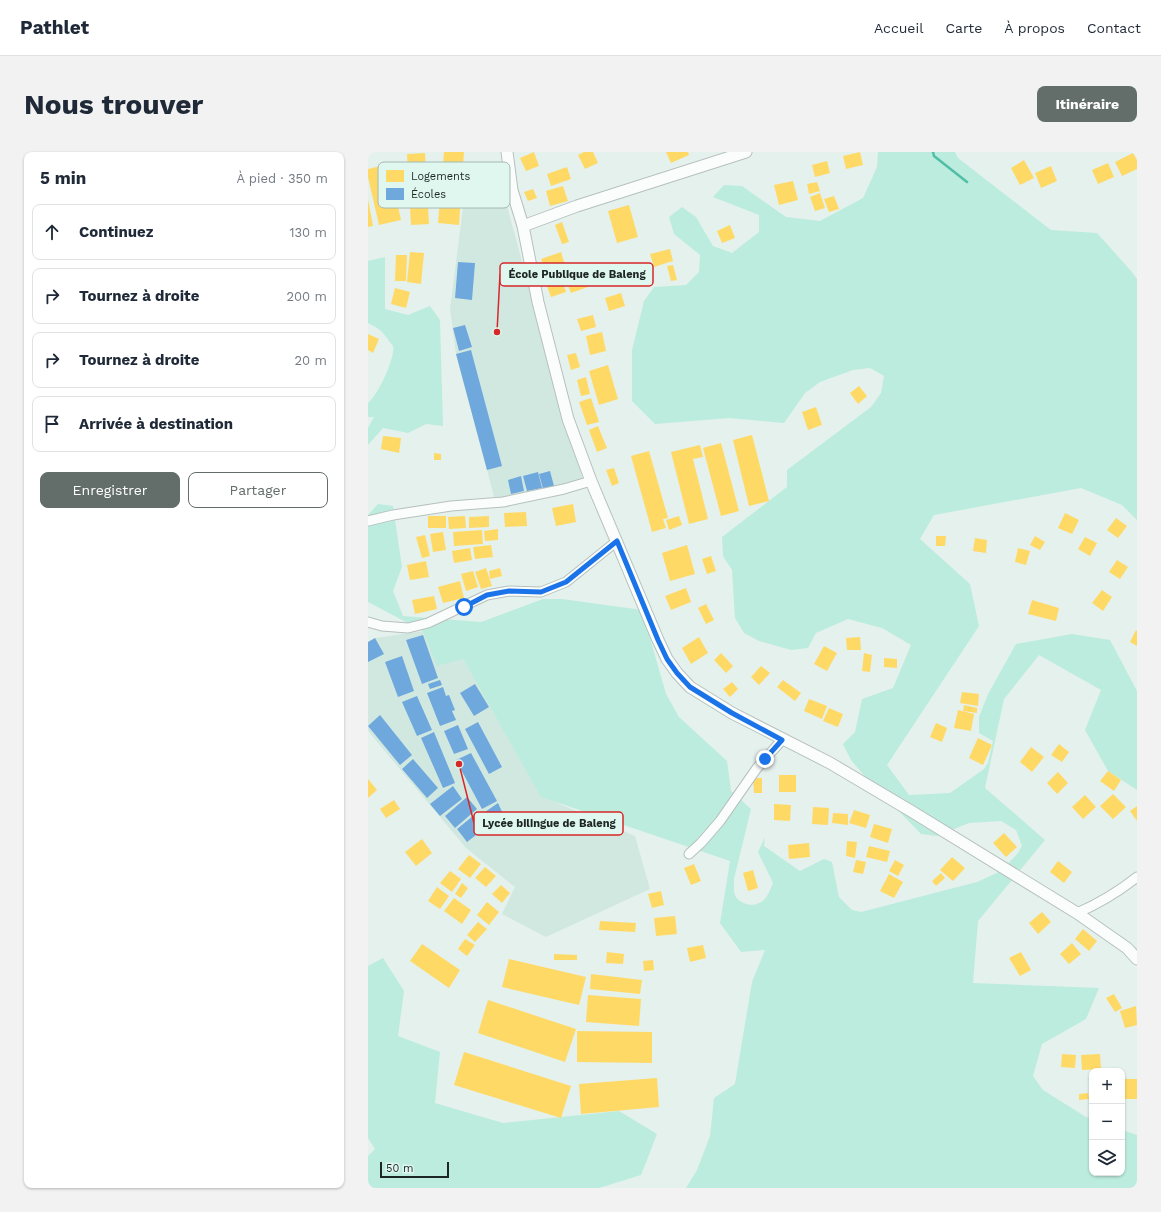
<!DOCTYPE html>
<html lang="fr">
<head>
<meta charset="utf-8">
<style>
	:root { --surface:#fff; --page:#f2f2f3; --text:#1f2937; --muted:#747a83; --line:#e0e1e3; --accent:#636d6a }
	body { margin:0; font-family:"Work Sans",sans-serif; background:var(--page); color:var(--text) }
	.controls { position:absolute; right:12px; bottom:12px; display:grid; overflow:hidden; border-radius:8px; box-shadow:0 1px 3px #0004 }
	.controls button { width:36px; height:36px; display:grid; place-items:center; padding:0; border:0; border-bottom:1px solid var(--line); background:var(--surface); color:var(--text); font:20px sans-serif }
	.scale { position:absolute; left:12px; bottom:10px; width:69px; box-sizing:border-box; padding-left:4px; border:2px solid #1d2623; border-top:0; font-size:11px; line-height:14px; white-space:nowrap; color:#1d2623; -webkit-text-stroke:3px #dff7ef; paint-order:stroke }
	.stop { position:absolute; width:12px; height:12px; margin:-9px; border:3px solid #1a73e8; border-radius:50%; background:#fff }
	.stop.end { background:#1a73e8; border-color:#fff; box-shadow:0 1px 4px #0008 }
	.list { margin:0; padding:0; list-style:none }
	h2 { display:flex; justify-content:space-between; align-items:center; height:52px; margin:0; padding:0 16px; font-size:17px }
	h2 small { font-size:13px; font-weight:400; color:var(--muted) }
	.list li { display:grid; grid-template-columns:26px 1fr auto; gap:12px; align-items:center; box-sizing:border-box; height:56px; margin:0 8px 8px; padding:0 8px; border:1px solid var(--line); border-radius:8px }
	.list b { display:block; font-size:15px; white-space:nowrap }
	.list em { font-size:13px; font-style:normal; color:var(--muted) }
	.actions { display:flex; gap:8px; padding:12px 16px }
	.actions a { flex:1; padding:9px 0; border:1px solid var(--accent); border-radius:8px; text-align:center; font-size:14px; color:var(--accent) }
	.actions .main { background:var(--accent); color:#fff }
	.icon { flex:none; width:22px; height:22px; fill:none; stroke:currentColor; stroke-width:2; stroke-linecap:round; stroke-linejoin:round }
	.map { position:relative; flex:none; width:769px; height:1036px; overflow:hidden; border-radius:8px }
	header { display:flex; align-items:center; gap:24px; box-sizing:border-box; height:56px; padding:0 20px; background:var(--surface); border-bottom:1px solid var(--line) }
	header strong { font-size:19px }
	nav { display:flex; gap:22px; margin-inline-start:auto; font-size:14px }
	.intro { display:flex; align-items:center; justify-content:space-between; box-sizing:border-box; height:96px; padding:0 24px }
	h1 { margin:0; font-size:28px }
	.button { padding:10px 18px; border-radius:8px; background:var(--accent); color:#fff; font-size:14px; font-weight:700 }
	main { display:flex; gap:24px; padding:0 24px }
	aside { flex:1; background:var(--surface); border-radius:8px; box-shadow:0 1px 3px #0004 }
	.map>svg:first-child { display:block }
	.built { fill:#d1e8e1 }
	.green { fill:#bcecdd }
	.homes { fill:#ffd966 }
	.schools { fill:#6fa8dc }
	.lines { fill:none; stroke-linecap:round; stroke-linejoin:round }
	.stream { stroke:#50bfa8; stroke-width:2.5 }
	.minor-casing { stroke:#b6c0bd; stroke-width:11 }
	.tertiary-casing { stroke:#b6c0bd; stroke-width:13 }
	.minor { stroke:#fbfdfc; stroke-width:9 }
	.tertiary { stroke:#fbfdfc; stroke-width:11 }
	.route { stroke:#1a73e8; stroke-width:5 }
	.key { fill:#dff7ef; stroke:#a5b8b2; stroke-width:1 }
	.key-label { font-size:11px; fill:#1d2623 }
	.leader { fill:none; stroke:#d62828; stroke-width:1.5 }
	.callout-dot { fill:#d62828; stroke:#dff7ef; stroke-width:1.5 }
	.callout { fill:#dff7ef; stroke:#d62828; stroke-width:1.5 }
	.callout-label { font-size:11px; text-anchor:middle; font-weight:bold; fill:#1d2623 }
</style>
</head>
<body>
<header>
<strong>Pathlet</strong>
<nav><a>Accueil</a><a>Carte</a><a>À propos</a><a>Contact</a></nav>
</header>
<div class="intro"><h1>Nous trouver</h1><a class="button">Itinéraire</a></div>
<main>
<aside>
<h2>5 min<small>À pied · 350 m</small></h2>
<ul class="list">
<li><svg class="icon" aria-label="ahead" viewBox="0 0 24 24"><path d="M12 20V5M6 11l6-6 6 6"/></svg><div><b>Continuez</b></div><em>130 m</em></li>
<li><svg class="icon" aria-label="right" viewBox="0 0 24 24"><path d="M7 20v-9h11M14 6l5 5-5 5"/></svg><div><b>Tournez à droite</b></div><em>200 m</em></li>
<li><svg class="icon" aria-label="right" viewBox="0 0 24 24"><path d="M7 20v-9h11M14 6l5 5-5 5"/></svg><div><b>Tournez à droite</b></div><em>20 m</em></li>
<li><svg class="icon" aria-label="arrive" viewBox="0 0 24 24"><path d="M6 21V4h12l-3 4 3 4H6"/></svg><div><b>Arrivée à destination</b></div></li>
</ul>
<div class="actions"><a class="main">Enregistrer</a><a>Partager</a></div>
</aside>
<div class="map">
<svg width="769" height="1036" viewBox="0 0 769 1036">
	<rect width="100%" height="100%" fill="#e5f1ed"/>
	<path class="built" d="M134 36 194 255 215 329 127 348 88 202 82 157 97 40Z
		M55 479 95 507 173 644 267 684 282 737 178 785 134 762 147 735 98 696 0 579V490L7 486Z"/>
	<path class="green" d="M510 0H587L590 6 683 78 729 81 764 120 769 127V368L754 353 713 336 566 363 552 387 602 432 611 474 519 613 541 643 582 641 616 617 620 611 625 589 611 581V565L620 542 648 492 704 482 742 488 769 539V638L740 619 717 578 733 538 671 503 636 547 617 636 677 688 610 769 605 831 731 836 718 867 674 892 665 924 675 938 718 965 724 967V1021H754V978L769 983V1036H318L329 1018 342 984 346 946 367 932 384 830 397 798 373 800 352 771 362 709 173 645 95 507 69 514 55 479 0 450V363L10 352 25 354 34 415 25 439 35 464 113 470 175 447H194L274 458 298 542 311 565 359 609 363 639 383 657 366 727C366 732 365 741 368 745 373 752 384 755 391 751 399 748 402 738 405 731L390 700 397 685 396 694 432 719 456 707 464 710 471 745 484 758 493 760 609 730 633 719 650 701 654 694 648 678 633 669 601 671 569 684 553 682 494 621 483 608 475 592 487 580 494 547 525 536 543 493 514 476 480 467 448 481 440 496 423 498 391 489 376 481 367 466 364 418 355 404 354 385 419 335V318L503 255 513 241 516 224 502 216 485 218 452 230 437 241 416 271 362 266 287 272 264 249V198L276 149 286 135 318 133 331 120 332 103 306 82 301 65 314 55 328 65 345 94 364 101 391 80V63L345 45 356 33 374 34 418 65 452 69 495 46 509 15Z
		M17 105V157L40 163 62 154 72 168 75 274 58 272 40 281 15 276 0 293V276L6 265H0V251C9 245 28 205 25 194 24 192 22 191 21 189 14 178 11 177 0 171V109Z
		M15 806 36 839 30 884 72 900 67 951 135 971 251 959 289 982 273 1023 231 1036H0V1004L7 997 0 986V814Z"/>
	<path class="homes" d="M76 0H96L91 73 70 71Z
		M166 0 171 14 158 19 152 6Z
		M216 0H225L230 11 217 17 210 3Z
		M298 0H320L321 3 303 11Z
		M492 0 495 13 478 17 475 4Z
		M57 1 61 72 43 73 39 2Z
		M765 1 769 8V17L754 24 747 10Z
		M656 8 666 26 652 33 643 16Z
		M459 9 462 21 447 25 444 13Z
		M740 11 746 25 730 32 724 18Z
		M21 12 33 68 11 73 0 25V17Z
		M683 14 689 29 673 36 667 21Z
		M199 15 203 27 183 34 179 22Z
		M425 29 430 48 411 53 406 33Z
		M449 30 452 39 441 42 439 32Z
		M195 34 200 49 182 54 178 39Z
		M165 37 169 46 160 49 156 40Z
		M452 41 457 56 447 59 442 45Z
		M466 44 471 57 461 60 456 47Z
		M0 47 5 74 0 75Z
		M261 53 270 85 249 91 240 59Z
		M194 70 201 90 194 92 187 73Z
		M362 73 367 86 354 91 349 79Z
		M302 97 305 109 286 115 282 102Z
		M42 100 56 101 53 132 39 130Z
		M193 100 197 113 178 120 173 107Z
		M28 103H39L38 129H27Z
		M238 111 243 128 224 134 219 117Z
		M305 113 309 128 303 129 299 114Z
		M215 120 220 135 203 141 197 126Z
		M192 121 198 140 183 145 176 126Z
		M27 136 42 140 38 156 23 152Z
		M253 141 257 154 241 159 237 146Z
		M225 163 228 175 213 179 209 167Z
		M234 180 238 199 222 203 218 184Z
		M0 182 11 187 5 201 0 198Z
		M208 201 212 215 203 218 199 203Z
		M240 213 250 247 231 253 221 219Z
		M218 225 222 242 213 244 209 228Z
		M491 234 499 244 490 252 482 241Z
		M223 246 231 270 219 273 211 250Z
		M448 255 454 273 440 278 434 260Z
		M230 274 239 296 229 300 221 278Z
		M384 283 401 349 381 354 365 288Z
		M15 284 33 286 31 301 13 297Z
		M353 291 371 359 353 364 335 296Z
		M332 293 335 305 325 307 340 367 321 372 303 300Z
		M281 299 300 366 295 367 298 376 284 380 263 304Z
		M66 301 73 302V308H66Z
		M246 316 251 331 244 334 238 318Z
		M205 352 208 370 188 374 184 356Z
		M158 360 159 374 137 375 136 361Z
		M697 361 711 368 704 382 690 376Z
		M60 364H78V376H60Z
		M97 364 98 376 81 377 80 365Z
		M121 364V375L101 376V365Z
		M311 364 314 373 301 378 298 368Z
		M748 366 759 374 750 386 739 378Z
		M130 377V388L117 389 116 379Z
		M114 378 115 392 86 394 85 380Z
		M75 380 78 398 65 400 62 382Z
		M57 383 62 404 54 406 48 385Z
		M568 384H578L577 394H568Z
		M667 384 677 390 672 398 662 393Z
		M717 385 729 391 722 404 710 397Z
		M607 386 619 388 618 401 605 399Z
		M123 393 125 405 107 407 105 395Z
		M319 393 327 422 302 429 294 401Z
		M102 396 104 408 86 411 84 399Z
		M650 396 662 399 658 413 647 410Z
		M343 404 348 419 339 422 334 407Z
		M749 408 760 415 752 427 741 420Z
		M58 409 61 425 42 428 39 413Z
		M118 416 124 434 113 437 107 420Z
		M132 416 134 424 122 427 121 419Z
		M105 419 110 435 98 439 93 422Z
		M92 429 96 446 75 451 70 435Z
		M318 436 323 450 303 458 297 444Z
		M734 438 744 445 735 459 724 451Z
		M66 444 69 457 47 462 44 448Z
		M664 448 691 456 688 469 660 462Z
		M338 452 346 468 338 472 330 456Z
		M768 478 769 479V494L762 490Z
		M331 485 340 501 323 512 314 496Z
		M492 485 493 498H479L478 486Z
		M456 494 469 501 459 519 446 512Z
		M353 501 365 514 358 521 346 508Z
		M496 501 504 503 502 520 494 519Z
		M516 506 529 507V516L516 515Z
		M393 514 402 521 391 533 383 525Z
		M415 528 433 541 427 549 409 535Z
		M364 530 370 537 362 545 355 537Z
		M594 540 611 542 610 554 592 551Z
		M441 547 459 554 454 567 436 559Z
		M596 553 609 556V561L595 559Z
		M461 556 475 562 470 575 455 569Z
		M590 558 606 562 603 579 586 576Z
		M568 571 579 576 574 590 562 585Z
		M610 586 624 593 615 613 601 606Z
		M691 592 701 600 694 610 683 603Z
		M663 595 676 605 664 620 652 610Z
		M740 619 753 628 746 639 732 629Z
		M690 620 700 631 689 642 679 631Z
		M411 623H428V640H411Z
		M385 626H394V641H386Z
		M0 627 9 638 0 646Z
		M745 642 758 655 745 667 732 654Z
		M717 643 728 655 715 667 704 655Z
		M26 648 32 657 18 666 12 657Z
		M406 652 423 653 422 669 406 668Z
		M769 654V669L762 659Z
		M445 655 461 656 460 673 444 672Z
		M486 658 502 663 498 676 481 671Z
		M465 661 480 662V673L464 671Z
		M506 672 524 677 520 691 502 685Z
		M636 681 649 695 638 705 625 691Z
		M54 687 64 701 48 714 37 700Z
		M479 689 489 690 487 706 478 704Z
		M441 691 442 705 421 707 420 693Z
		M501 694 522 699 519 710 498 705Z
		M101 703 113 712 102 726 90 717Z
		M584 705 597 716 585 729 572 718Z
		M488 708 498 710 495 722 485 720Z
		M527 708 536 713 530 724 521 719Z
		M690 709 704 720 696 731 682 720Z
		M326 712 333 729 323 733 316 716Z
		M117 715 128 724 118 735 107 726Z
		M385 718 390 736 380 739 375 721Z
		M82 719 93 727 84 740 72 731Z
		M573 721 577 726 568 734 564 729Z
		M521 722 535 730 526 746 512 739Z
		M94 731 100 736 93 746 87 742Z
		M133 733 142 741 134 751 124 742Z
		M69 735 81 744 72 757 60 749Z
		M293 739 296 753 284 756 280 742Z
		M86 746 103 758 94 772 76 759Z
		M119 750 131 760 121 773 109 763Z
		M674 760 683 770 670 782 661 771Z
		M307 764 309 782 288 784 286 766Z
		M232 769 268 771 267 780 231 778Z
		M110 770 119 777 107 790 99 783Z
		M715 777 729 789 721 799 707 787Z
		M97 787 107 793 99 804 90 797Z
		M704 791 713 802 701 812 692 802Z
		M54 792 92 818 81 836 42 809Z
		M335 793 338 806 322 810 319 796Z
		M239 800 256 802 255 812 238 811Z
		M653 800 663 818 652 824 641 806Z
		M186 802 209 803V808H186Z
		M141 807 218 825 211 853 134 835Z
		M285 808 286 818 276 819 275 809Z
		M223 822 274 828 272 842 222 837Z
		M746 842 754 856 747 860 738 846Z
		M220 843 273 847 271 874 218 870Z
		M120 848 208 877 197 910 110 881Z
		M768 854 769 873 757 876 752 859Z
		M209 879 284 880V911L209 910Z
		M96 900 203 934 193 966 86 933Z
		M694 902 708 903 707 916 693 915Z
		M732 902 733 917 714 918 713 903Z
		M289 926 291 955 213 962 211 932Z
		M757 927H769V947H757Z
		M720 941 721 947 711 948V942Z"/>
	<path class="schools" d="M90 110 107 111 104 148 87 146Z
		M97 173 104 195 91 199 85 176Z
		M103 198 134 314 119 318 88 202Z
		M182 319 186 334 175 337 171 322Z
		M170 320 174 336 159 339 155 324Z
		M153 324 156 339 143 342 140 328Z
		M55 483 70 526 54 532 38 488Z
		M7 486 16 502 0 510V490Z
		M34 504 46 539 30 545 17 510Z
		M72 528 74 533 62 537 60 532Z
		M107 532 121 555 106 564 92 541Z
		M75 535 78 544 81 543 87 558 84 559 88 568 72 574 59 541Z
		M49 544 64 578 49 584 34 550Z
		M12 563 44 603 32 613 0 574Z
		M110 570 134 615 121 622 97 577Z
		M90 573 100 597 86 602 76 579Z
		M66 580 87 631 75 636 53 586Z
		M103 601 129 649 114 657 88 608Z
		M45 607 70 636 59 646 34 617Z
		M85 634 94 647 72 664 62 652Z
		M99 645 109 657 87 676 77 664Z
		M130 651 135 662 124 672 117 660Z
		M110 660 121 673 99 690 89 677Z"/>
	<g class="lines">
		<path class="stream" d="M565 0 566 4 599 30"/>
		<g class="minor-casing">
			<path id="minor" d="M0 369 25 363 83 354 135 350 196 337 223 329
				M0 470 14 474 40 476 60 471 119 443 141 439 173 440 198 430 249 389
				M321 702 333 691 352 669 389 616 414 588
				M709 761C732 751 750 740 769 725"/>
		</g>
		<g class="tertiary-casing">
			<path id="tertiary" d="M139 0 144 38 155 74 170 150 200 267 223 329 290 488 299 507 309 521 322 535 364 561 462 611 543 659 709 761 759 796 769 807
				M155 74 209 54 378 0"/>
		</g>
		<use href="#minor" class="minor"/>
		<use href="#tertiary" class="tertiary"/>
	</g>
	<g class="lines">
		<path class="route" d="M96 455 119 443 141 439 173 440 198 430 249 389 290 488 299 507 309 521 322 535 364 561 414 588 397 607"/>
	</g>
	<rect x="10" y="10" width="132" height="46" rx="6" class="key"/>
	<rect x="18" y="18" width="18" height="12" fill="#ffd966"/>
	<rect x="18" y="36" width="18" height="12" fill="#6fa8dc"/>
	<g class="key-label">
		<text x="43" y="28">Logements</text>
		<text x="43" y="46">Écoles</text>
	</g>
	<path class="leader" d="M129 180L132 122M91 612L106 671"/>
	<g class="callout-dot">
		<circle cx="129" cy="180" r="4"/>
		<circle cx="91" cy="612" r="4"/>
	</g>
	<g class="callout">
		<rect x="132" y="111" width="153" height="23" rx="4"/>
		<rect x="106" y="660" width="149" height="23" rx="4"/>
	</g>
	<g class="callout-label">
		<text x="209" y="126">École Publique de Baleng</text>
		<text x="181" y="675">Lycée bilingue de Baleng</text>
	</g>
</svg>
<div class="controls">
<button>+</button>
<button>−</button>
<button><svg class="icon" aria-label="layers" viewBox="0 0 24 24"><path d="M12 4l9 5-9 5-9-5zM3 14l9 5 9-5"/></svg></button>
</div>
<div class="scale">50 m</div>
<div class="stop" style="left:96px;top:455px"></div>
<div class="stop end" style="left:397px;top:607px"></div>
</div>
</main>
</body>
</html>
